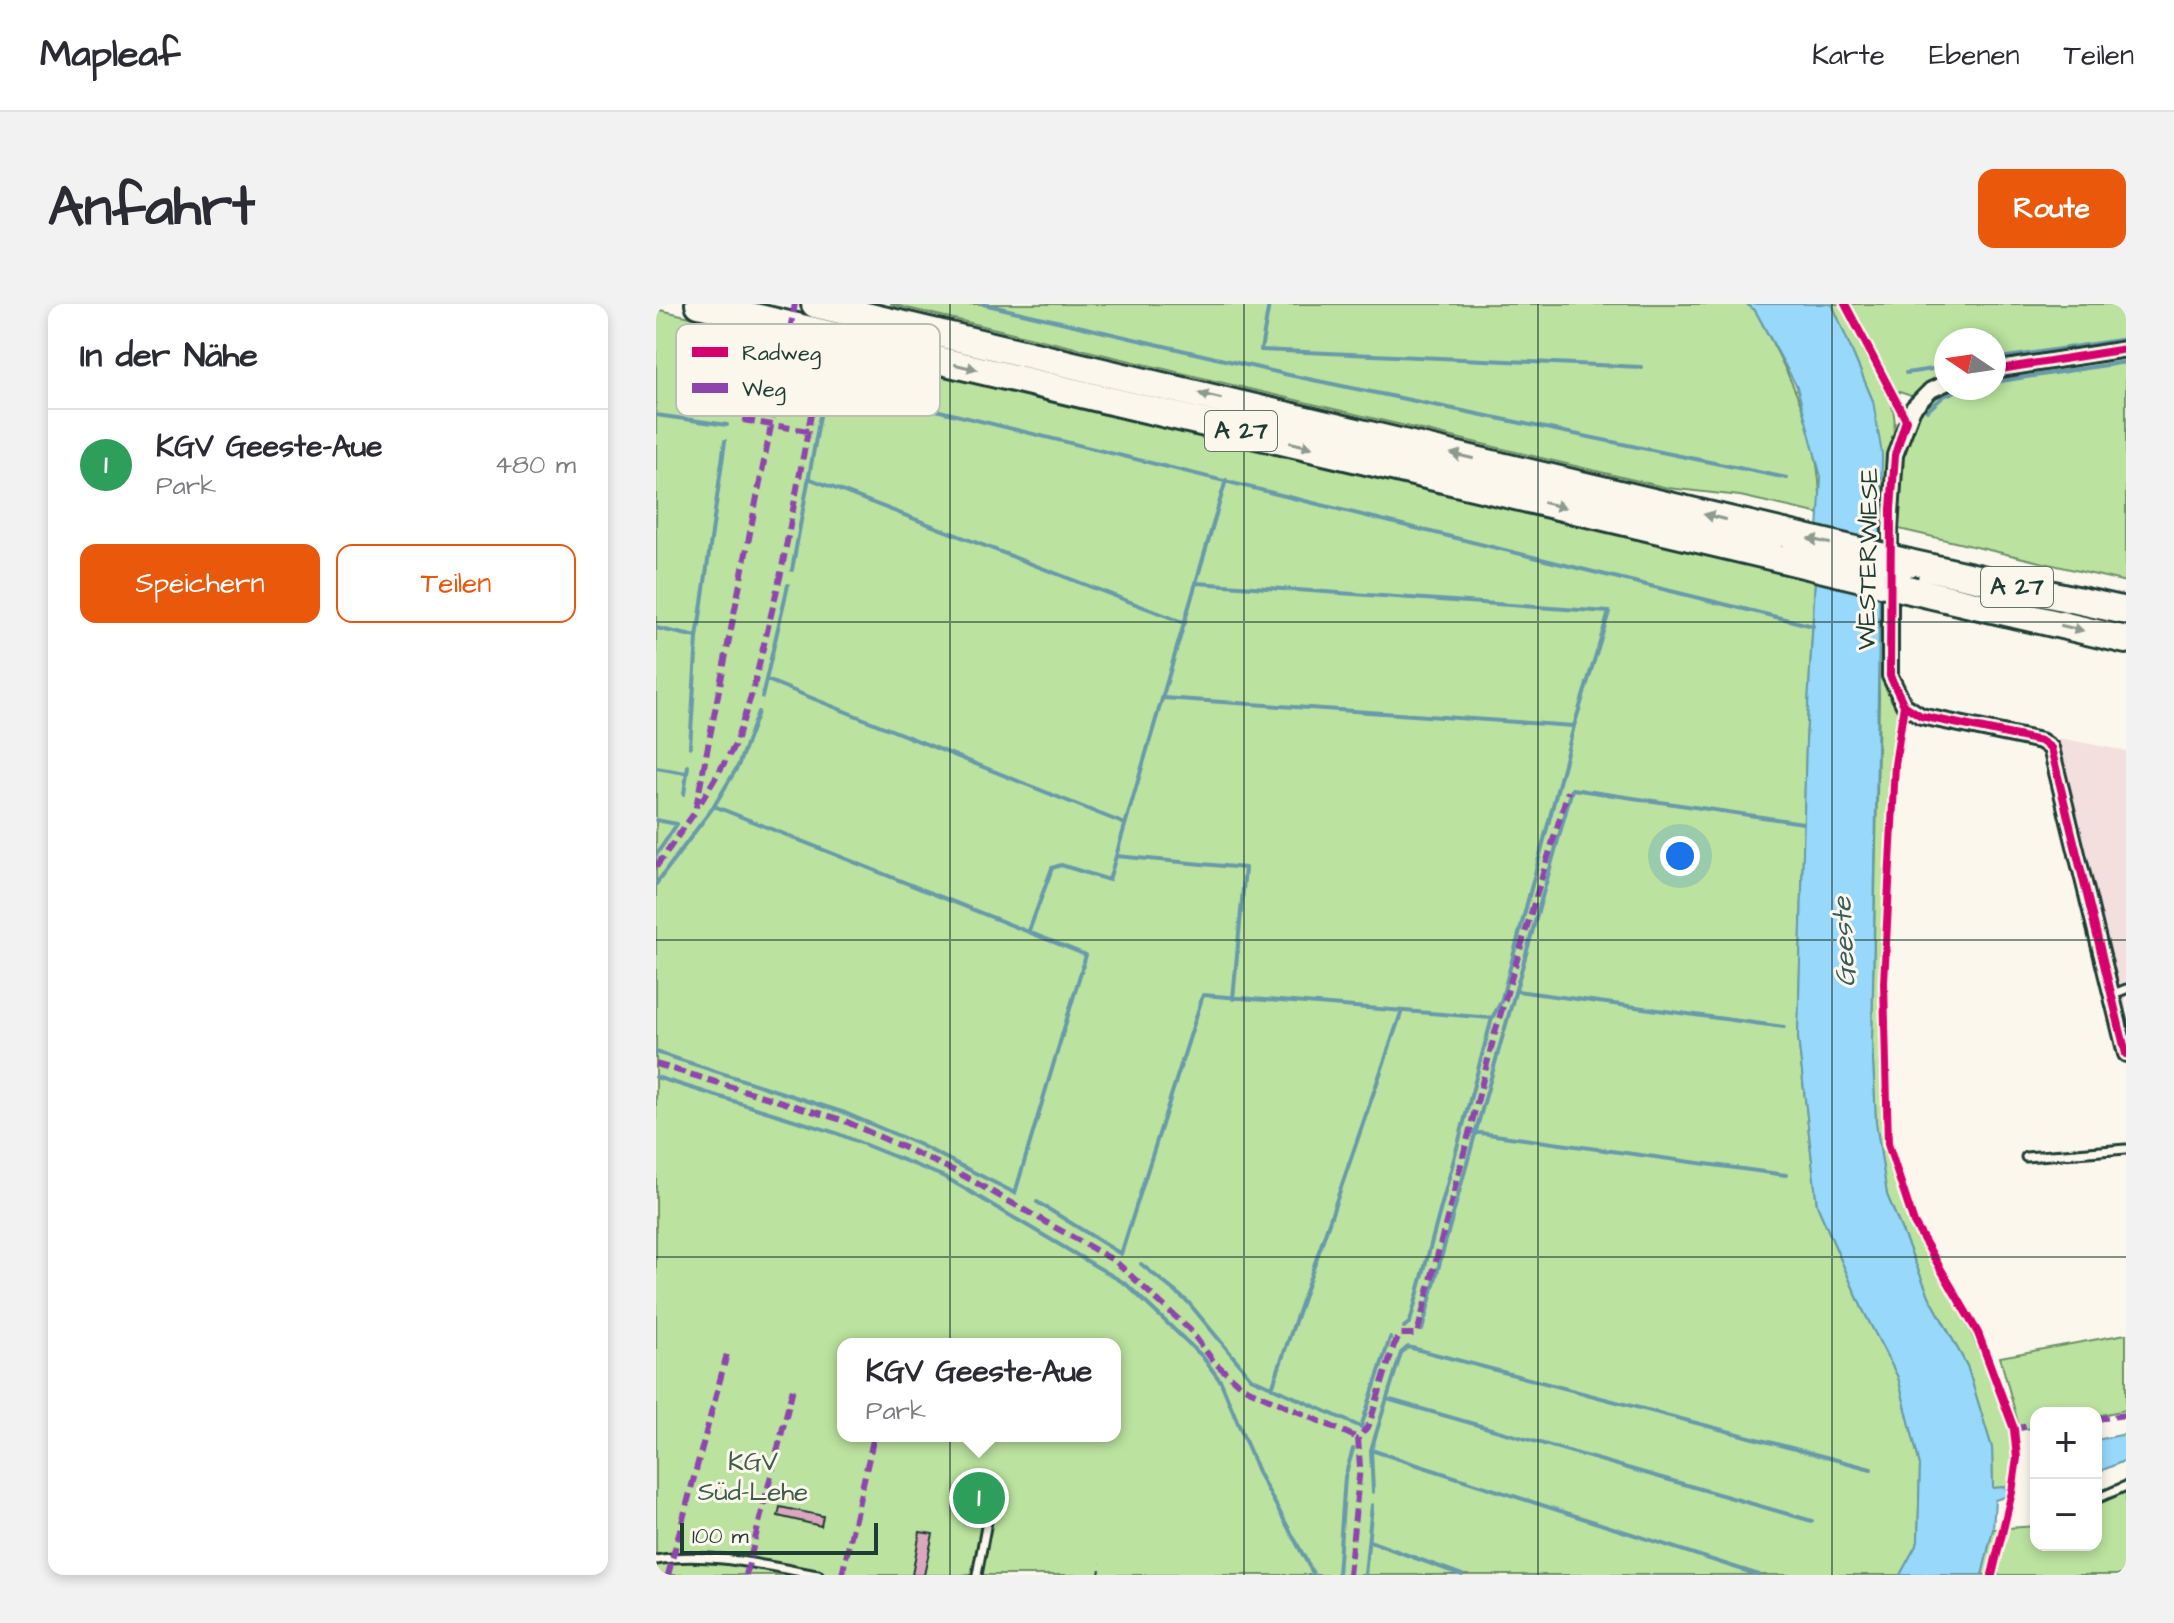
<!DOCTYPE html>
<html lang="de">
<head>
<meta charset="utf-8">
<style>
	:root { --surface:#fff; --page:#f2f2f3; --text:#2b2b33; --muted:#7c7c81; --line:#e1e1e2; --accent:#ea580c }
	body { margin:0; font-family:"Architects Daughter",sans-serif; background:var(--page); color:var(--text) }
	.controls { position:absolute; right:24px; bottom:24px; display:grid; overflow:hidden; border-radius:16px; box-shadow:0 4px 12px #0003 }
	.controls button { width:72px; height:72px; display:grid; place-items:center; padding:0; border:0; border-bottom:2px solid var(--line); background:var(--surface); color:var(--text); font:40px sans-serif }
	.compass { position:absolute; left:1278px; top:24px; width:72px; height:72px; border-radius:50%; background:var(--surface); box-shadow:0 4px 12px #0003; rotate:283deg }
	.scale { position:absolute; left:24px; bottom:20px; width:198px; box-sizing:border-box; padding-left:8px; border:4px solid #1f3d34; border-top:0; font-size:22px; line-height:28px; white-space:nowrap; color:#1f3d34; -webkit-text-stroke:6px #fbf7ec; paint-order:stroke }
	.you { position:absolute; left:1024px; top:552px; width:28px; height:28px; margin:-20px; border:6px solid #fff; border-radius:50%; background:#1a73e8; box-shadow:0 0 0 12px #1a73e833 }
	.badge { display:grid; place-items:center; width:52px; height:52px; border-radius:50%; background:var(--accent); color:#fff; font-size:26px; font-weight:700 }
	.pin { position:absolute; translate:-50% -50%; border:4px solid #fff; box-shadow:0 2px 8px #0006 }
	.popup { position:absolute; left:181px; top:1034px; width:284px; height:104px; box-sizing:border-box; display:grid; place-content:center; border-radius:16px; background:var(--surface); filter:drop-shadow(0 2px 6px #0005); font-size:26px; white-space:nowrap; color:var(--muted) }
	.popup b { font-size:30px; color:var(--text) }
	.popup::after { content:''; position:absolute; left:50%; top:100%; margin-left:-16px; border:16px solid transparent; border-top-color:var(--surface) }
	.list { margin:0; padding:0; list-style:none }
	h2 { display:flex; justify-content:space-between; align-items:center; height:104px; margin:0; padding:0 32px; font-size:34px }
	h2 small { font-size:26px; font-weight:400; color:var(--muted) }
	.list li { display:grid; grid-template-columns:52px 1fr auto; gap:24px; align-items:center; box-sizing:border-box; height:112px; padding:0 32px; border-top:2px solid var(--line) }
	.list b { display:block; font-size:30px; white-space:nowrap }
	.list p { margin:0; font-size:26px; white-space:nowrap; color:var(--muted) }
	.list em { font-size:26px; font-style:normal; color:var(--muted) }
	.actions { display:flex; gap:16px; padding:24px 32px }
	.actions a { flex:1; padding:18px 0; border:2px solid var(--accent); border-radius:16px; text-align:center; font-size:28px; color:var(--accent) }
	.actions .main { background:var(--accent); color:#fff }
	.map { position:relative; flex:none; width:1470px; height:1271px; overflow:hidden; border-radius:16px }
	header { display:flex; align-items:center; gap:48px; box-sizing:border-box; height:112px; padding:0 40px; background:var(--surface); border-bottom:2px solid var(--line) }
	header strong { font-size:38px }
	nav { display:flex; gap:44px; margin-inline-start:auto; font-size:28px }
	.intro { display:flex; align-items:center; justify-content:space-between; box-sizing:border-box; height:192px; padding:0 48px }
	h1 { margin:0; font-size:56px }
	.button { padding:20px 36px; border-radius:16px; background:var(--accent); color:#fff; font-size:28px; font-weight:700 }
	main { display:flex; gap:48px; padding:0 48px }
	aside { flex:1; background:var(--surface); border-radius:16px; box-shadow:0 4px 12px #0003 }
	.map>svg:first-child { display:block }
	.built { fill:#f2dfde }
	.green { fill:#bbe29e; stroke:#6d9069; stroke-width:2; fill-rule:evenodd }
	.water { fill:#98d8fa; stroke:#689aab; stroke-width:2 }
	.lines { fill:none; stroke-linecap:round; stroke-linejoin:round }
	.stream { stroke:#689aab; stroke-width:4 }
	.building { fill:#dca7be; stroke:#1f3d34; stroke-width:2 }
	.service-casing { stroke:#1f3d34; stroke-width:13 }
	.minor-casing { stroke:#1f3d34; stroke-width:20 }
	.motorway-casing { stroke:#1f3d34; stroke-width:32 }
	.path { stroke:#1f3d34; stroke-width:2; stroke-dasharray:6 6; stroke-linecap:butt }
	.service { stroke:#fbf7ec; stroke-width:7 }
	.minor { stroke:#fbf7ec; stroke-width:14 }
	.motorway { stroke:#fbf7ec; stroke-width:26 }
	.motorway-bridge-casing { stroke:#1f3d34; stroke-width:32; stroke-linecap:butt }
	.motorway-bridge { stroke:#fbf7ec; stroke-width:26 }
	.quiet { stroke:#8e44ad; stroke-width:6; stroke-dasharray:12 6; stroke-linecap:butt }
	.cycleway-casing { stroke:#fbf7ec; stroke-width:13 }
	.cycleway { stroke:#d6006c; stroke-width:8 }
	.oneway { fill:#8d9a90 }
	.grid { fill:none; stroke:#1f3d34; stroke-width:2; stroke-opacity:0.55 }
	.labels { text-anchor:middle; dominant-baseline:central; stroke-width:6; stroke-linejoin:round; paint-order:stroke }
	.shield { fill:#fbf7ec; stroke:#61756b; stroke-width:2 }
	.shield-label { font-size:24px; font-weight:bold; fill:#1f3d34 }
	.street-label { font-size:26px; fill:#1f3d34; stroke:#fbf7ec }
	.park-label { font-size:26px; fill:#3e5e49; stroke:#fbf7ec }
	.water-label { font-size:28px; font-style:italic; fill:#375c5c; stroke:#fbf7ec }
	.key { fill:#fbf7ec; stroke:#b9bfb5; stroke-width:2 }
	.key-label { font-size:22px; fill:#1f3d34 }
</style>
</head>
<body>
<header>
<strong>Mapleaf</strong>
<nav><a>Karte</a><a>Ebenen</a><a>Teilen</a></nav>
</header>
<div class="intro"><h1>Anfahrt</h1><a class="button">Route</a></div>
<main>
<aside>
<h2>In der Nähe<small></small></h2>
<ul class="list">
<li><span class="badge" style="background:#2e9e5b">1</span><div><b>KGV Geeste-Aue</b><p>Park</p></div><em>480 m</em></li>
</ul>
<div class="actions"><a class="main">Speichern</a><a>Teilen</a></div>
</aside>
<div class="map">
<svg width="1470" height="1271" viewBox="0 0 1470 1271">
	<rect width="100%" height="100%" fill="#fbf7ec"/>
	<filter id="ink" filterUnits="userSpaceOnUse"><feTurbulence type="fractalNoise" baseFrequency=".0125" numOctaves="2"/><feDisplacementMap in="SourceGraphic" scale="16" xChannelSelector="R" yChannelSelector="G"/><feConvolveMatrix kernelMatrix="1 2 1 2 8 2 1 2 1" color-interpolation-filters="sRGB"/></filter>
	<g filter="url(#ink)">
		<path class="built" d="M1403 434 1470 447V721L1458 675Z"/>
		<path class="green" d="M234 0H1091L1100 8C1135 73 1167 134 1164 210L1084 192 1012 184Z
			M1176 0H1470V278L1243 225C1243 179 1243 136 1272 97L1269 85 1255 92 1226 82C1242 104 1241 125 1233 151L1228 373 1232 389 1243 405 1236 462 1225 679 1230 840 1256 920 1316 1030 1353 1120 1358 1155 1351 1183 1337 1184 1336 1144 1311 1062 1273 992 1231 891 1220 819 1216 737 1223 393 1217 97ZM1290 36H1338V84H1290Z
			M0 5 1159 275 1150 438 1142 733 1161 901 1206 1004 1242 1073 1264 1161 1262 1238 1244 1271H0ZM187 1040H459V1132H187Z
			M1470 1030V1106L1440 1112V1109H1380V1123L1364 1126 1344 1053Z
			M1470 1187V1271H1326L1337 1225 1380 1222V1241H1440V1199Z"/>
		<path class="water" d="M1091 0H1176L1217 97 1226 150 1216 737 1220 819 1231 891 1273 992 1311 1062 1336 1144 1337 1184 1351 1183 1349 1193 1339 1196 1337 1225 1326 1271H1244L1262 1238 1264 1161 1242 1073 1206 1004 1161 901 1142 733 1150 438 1165 173 1141 83 1100 8Z
			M1470 1130V1156L1440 1169V1136Z"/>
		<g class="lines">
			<path class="stream" d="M327 0 633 71 1131 174
				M613 0 605 46 985 63
				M1338 55 1470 35
				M1250 69 1290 63
				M1338 78 1470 58
				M168 92 170 79 1157 322
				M1271 107 1288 92 1307 84
				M0 111 71 121
				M152 174 529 319
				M136 266 164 112
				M541 279 953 308 918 422 845 698 836 714 754 1018 748 1023
				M0 324 41 333
				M111 376 469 520
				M106 393 132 281
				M507 394 918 422
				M34 443 41 334 69 137
				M0 464 30 469
				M28 490 32 462
				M0 516 21 520 0 551
				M460 552 589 564 577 695
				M0 580 58 502 82 462 102 408
				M373 627 396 564 405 561 453 576 570 176
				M861 687 1128 723
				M0 748 189 809 262 840 359 889 430 651 58 502
				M0 773 180 829 289 873 470 980 546 1052 565 1078 603 1170 658 1271
				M817 828 1130 871
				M381 898 465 950 547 691 836 714
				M485 960 532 998 595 1074 705 1123 734 1034
				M766 1026C813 844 867 665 916 485L1147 519
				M616 1084 745 709
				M731 1095 1156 1217
				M715 1146 1103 1271
				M717 1188 715 1146 745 1049 752 1043 1215 1165
				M713 1237 806 1271
				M682 1271 689 1173 697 1145
				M709 1271 716 1201"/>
		</g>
		<path class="building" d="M124 1203 167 1212 165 1222 122 1212Z
			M264 1228 277 1230 268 1271H256Z"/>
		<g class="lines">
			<g class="service-casing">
				<path id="service" d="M1455 691 1470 685
					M1370 853 1470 845
					M1440 1195 1470 1182
					M0 1256C52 1247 110 1262 162 1271
					M321 1271 337 1185"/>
			</g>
			<g class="minor-casing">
				<path id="minor" d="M1338 66 1470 45
					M1290 79 1275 86 1257 104 1239 151 1234 225V372L1248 401 1265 412 1385 437 1395 444 1470 750"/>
			</g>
			<g class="motorway-casing">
				<path id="motorway" d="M43 0 1127 255
					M159 0 1128 229
					M1253 259 1470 307
					M1259 287 1470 336"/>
			</g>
			<path class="path" d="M443 1271 445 1259"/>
			<use href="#service" class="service"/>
			<use href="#minor" class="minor"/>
			<use href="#motorway" class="motorway"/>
			<g class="motorway-bridge-casing">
				<path id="motorway-bridge" d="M1128 229 1253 259
					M1127 255 1259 287"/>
			</g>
			<use href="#motorway-bridge" class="motorway-bridge"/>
			<path class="quiet" d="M87 116 152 127
				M45 498 79 441 97 386 125 269 157 100
				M0 563 39 508 139 0
				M0 760 189 817 299 867 459 957 534 1026 558 1058 586 1083 702 1134
				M1440 1115 1470 1111
				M1358 1125 1380 1120
				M12 1271 72 1046
				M90 1271 138 1080
				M186 1271 218 1132
				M693 1271 704 1163 702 1134 713 1121 738 1041 745 1030H761L840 725 912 487"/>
			<g class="cycleway-casing">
				<path id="cycleway" d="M1189 0 1250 116 1239 151 1235 205 1234 372 1248 401 1265 412 1385 437 1395 444 1470 750
					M1338 66 1470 45
					M1248 401 1239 461 1228 679 1232 840 1258 919 1322 1029 1358 1125 1361 1154 1356 1188 1336 1271"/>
			</g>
			<use href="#cycleway" class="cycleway"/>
		</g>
		<defs><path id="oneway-solid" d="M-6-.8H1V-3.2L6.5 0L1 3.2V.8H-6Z" transform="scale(2)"/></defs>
		<g class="oneway">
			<use href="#oneway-solid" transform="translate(310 63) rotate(13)"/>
			<use href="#oneway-solid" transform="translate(554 92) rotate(-167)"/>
			<use href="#oneway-solid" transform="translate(645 141) rotate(13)"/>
			<use href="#oneway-solid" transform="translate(806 152) rotate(-167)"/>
			<use href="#oneway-solid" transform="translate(898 201) rotate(13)"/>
			<use href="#oneway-solid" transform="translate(1059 213) rotate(-167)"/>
			<use href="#oneway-solid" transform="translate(1163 237) rotate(-167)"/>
			<use href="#oneway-solid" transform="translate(1416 324) rotate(13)"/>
		</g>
	</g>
	<path class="grid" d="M294 0V1271M588 0V1271M882 0V1271M1176 0V1271M0 318H1470M0 636H1470M0 953H1470"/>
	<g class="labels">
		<g class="shield">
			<rect x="549" y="107" width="72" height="40" rx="6"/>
			<rect x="1325" y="263" width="72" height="40" rx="6"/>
		</g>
		<g class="shield-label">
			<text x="585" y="127">A 27</text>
			<text x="1361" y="283">A 27</text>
		</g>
		<g class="street-label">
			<text transform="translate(1212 255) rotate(-89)">WESTERWIESE</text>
		</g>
		<g class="park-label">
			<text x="97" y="1158">KGV<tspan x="97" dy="30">Süd-Lehe</tspan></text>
		</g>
		<g class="water-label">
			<text transform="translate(1188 638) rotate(-93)">Geeste</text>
		</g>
	</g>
	<rect x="20" y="20" width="264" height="92" rx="12" class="key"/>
	<rect x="36" y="43" width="36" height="10" fill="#d6006c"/>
	<rect x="36" y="79" width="36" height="10" fill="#8e44ad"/>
	<g class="key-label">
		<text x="86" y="56">Radweg</text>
		<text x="86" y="92">Weg</text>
	</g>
</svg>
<div class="controls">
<button>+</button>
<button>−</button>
</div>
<svg class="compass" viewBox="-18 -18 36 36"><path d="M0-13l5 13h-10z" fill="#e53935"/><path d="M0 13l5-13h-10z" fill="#7c7c81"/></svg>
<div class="scale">100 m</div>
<div class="you"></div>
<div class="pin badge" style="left:323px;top:1194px;background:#2e9e5b">1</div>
<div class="popup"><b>KGV Geeste-Aue</b>Park</div>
</div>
</main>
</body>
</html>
